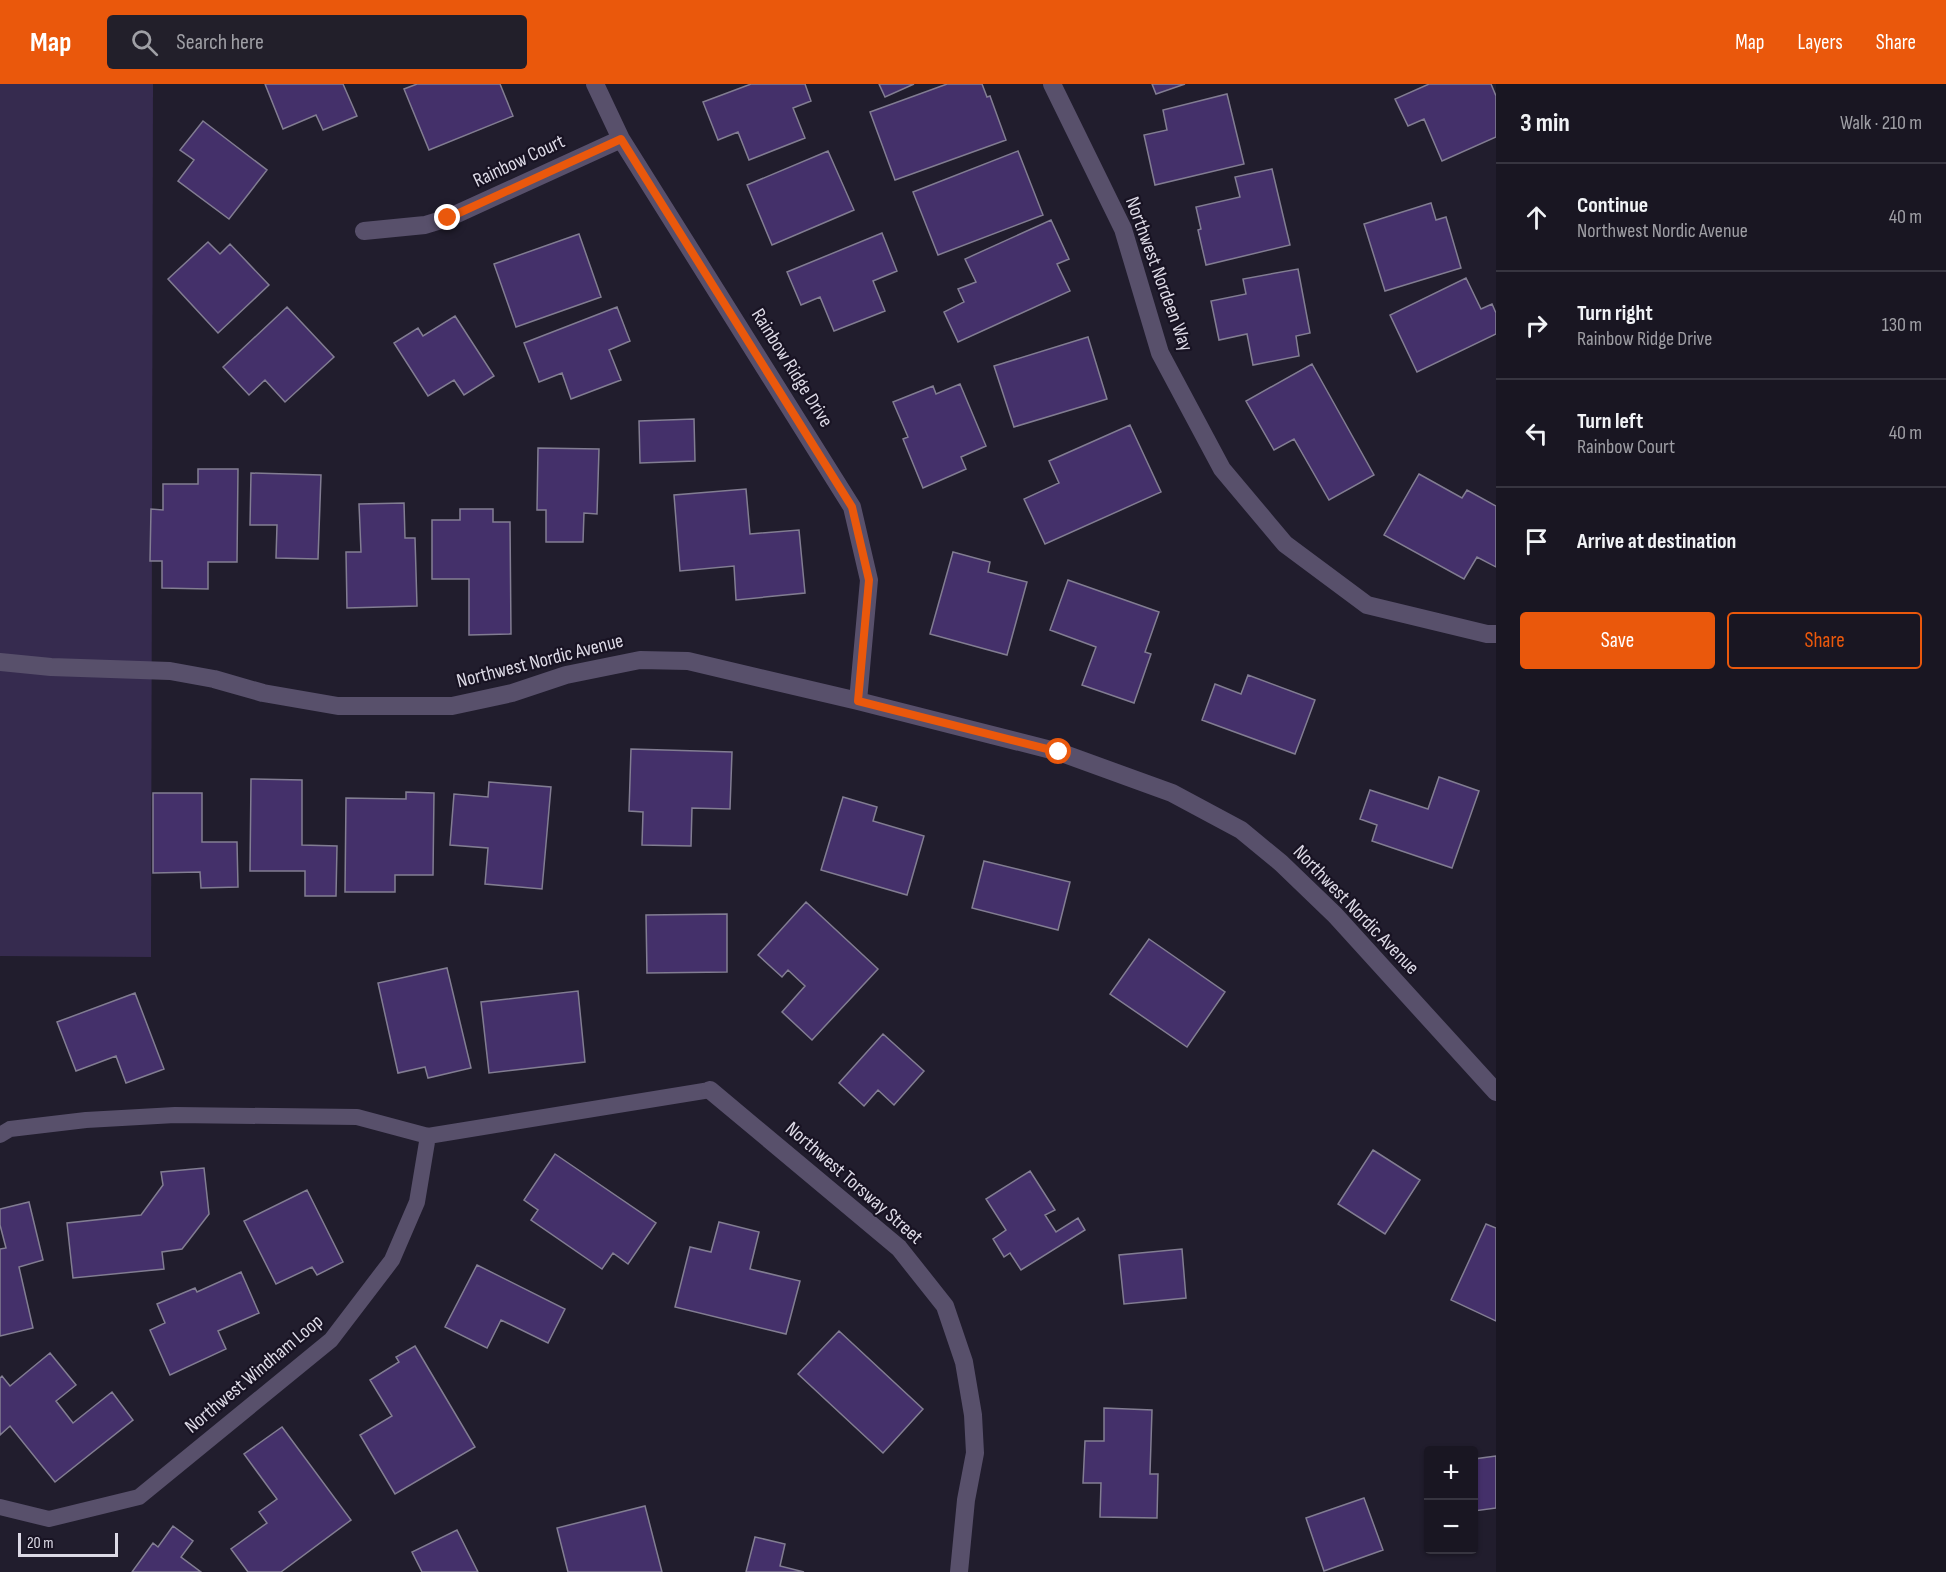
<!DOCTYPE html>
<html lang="en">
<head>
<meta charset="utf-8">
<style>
	:root { --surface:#191622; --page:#221f2a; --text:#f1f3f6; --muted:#9f9fa5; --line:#373540; --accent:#ea580c }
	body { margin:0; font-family:"Sofia Sans Condensed",sans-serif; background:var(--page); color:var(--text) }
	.controls { position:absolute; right:18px; bottom:18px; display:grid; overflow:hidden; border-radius:6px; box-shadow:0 2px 4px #0004 }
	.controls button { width:54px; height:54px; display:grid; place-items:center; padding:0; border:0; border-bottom:2px solid var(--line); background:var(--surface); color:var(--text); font:30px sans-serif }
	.scale { position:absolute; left:18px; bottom:15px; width:100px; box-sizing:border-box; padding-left:6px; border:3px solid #dddae6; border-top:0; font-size:16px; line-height:21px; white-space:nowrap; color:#dddae6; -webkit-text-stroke:4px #181323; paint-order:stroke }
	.stop { position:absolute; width:18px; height:18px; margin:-14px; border:4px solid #ea580c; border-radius:50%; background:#fff }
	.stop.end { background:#ea580c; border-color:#fff; box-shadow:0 2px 6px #0008 }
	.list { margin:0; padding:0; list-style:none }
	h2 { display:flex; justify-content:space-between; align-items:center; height:78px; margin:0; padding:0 24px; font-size:26px }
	h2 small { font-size:20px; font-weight:400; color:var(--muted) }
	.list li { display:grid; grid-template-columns:39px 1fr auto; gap:18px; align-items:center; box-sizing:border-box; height:108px; padding:0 24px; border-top:2px solid var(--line) }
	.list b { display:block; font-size:22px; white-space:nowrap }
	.list p { margin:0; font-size:20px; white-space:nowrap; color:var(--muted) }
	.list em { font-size:20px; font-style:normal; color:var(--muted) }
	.actions { display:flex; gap:12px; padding:18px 24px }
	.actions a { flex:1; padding:14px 0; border:2px solid var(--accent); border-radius:6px; text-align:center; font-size:21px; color:var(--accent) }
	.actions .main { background:var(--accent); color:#fff }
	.icon { flex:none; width:33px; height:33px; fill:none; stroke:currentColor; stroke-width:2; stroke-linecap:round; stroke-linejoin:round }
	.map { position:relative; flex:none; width:1496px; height:1488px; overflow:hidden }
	header { display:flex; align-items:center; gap:36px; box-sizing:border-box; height:84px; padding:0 30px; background:var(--accent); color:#fff }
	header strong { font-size:28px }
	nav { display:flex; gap:33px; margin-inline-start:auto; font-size:21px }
	.search { width:420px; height:54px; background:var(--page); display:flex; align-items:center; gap:15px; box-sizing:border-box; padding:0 21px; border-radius:6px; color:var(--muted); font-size:22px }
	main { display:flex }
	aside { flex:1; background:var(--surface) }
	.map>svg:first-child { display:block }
	.green { fill:#362b4f }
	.building { fill:#44306a; stroke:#827d92; stroke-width:1.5 }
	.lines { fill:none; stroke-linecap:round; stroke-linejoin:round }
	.lane { stroke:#58506b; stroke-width:16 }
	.street { stroke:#58506b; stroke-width:18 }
	.route { stroke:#ea580c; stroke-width:8 }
	.labels { text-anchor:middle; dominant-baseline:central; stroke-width:4.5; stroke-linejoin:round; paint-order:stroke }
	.street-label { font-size:20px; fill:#dddae6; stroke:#181323 }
</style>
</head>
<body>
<header>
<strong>Map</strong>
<div class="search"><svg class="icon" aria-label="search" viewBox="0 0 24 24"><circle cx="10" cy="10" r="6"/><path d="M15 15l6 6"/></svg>Search here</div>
<nav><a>Map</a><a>Layers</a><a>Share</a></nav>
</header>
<main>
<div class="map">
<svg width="1496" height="1488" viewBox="0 0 1496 1488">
	<rect width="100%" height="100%" fill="#211d2d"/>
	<path class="green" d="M0 0H153L151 873 0 872Z"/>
	<path class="building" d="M265 0H343L357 32 323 46 316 31 283 45Z
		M417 0H500L513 32 429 66 404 5Z
		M751 0H805L811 17 793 24 805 54 749 76 738 48 718 56 703 18Z
		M879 0H914L885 13Z
		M947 0H982L987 13 990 12 1006 56 895 96 870 28Z
		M1152 0H1185L1156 10Z
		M1429 0H1491L1496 12V53L1442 77 1424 35 1408 42 1395 15Z
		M1227 10 1244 80 1155 101 1144 51 1167 46 1163 26Z
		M203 37 267 86 229 135 178 97 194 76 180 66Z
		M828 67 854 126 772 161 747 101Z
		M1018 67 1043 131 938 171 913 108Z
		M1272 85 1290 161 1206 181 1198 146 1201 145 1196 123 1240 113 1235 93Z
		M1431 119 1436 136 1446 133 1461 184 1385 207 1364 140Z
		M1051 136 1069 175 1057 180 1070 207 958 258 944 228 964 218 958 205 976 198 965 175Z
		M882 149 897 187 873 197 885 227 834 247 820 213 801 221 787 188Z
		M579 150 601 213 516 243 494 180Z
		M208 158 220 170 230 160 269 201 218 249 168 195Z
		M1298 185 1310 249 1296 252 1299 272 1253 281 1247 250 1219 256 1211 217 1246 210 1243 195Z
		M1466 194 1481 225 1492 220 1496 229V250L1417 288 1390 231Z
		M287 223 334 273 285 318 265 296 249 311 223 283Z
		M617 223 630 257 609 266 621 296 571 315 562 289 539 298 524 259Z
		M455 232 494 292 464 311 454 296 428 312 394 259 418 244 423 252Z
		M1088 253 1107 315 1014 343 994 282Z
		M1312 280 1374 391 1329 416 1294 355 1274 366 1246 317Z
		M960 300 986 362 961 373 966 385 923 404 903 355 908 353 893 318 933 302 936 310Z
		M694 335 695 377 640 379 639 337Z
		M1130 341 1161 408 1045 460 1024 415 1059 399 1049 377Z
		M538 364 599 365 597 430 584 429 583 458H546V426H537Z
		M198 385H238L237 478H208V505L162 504V477H150L151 425 163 426V400H198Z
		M251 389 321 391 318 475 276 474 277 441H250Z
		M1419 390 1462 414 1467 406 1496 422V483L1477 473 1464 495 1384 451Z
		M746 405 750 450 799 446 805 509 736 516 734 482 680 487 674 411Z
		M404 419 405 454H415L417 522 347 524 346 468H361L359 420Z
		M460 425H493V438H510L511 550 469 551V495H432V436H460Z
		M953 468 990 478 988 488 1027 498 1007 571 930 550Z
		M1068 496 1159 528 1145 568 1151 570 1134 619 1082 601 1096 563 1050 546Z
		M1248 591 1315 616 1295 670 1202 636 1215 600 1241 610Z
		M631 665 732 668 730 725 692 724 691 762 642 761 643 728 629 727Z
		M1439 693 1479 707 1452 784 1372 757 1377 741 1360 735 1370 706 1428 725Z
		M251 695 302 696V761L337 762 336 812H305V787H250Z
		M489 698 551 703 542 805 485 800 488 764 450 761 454 710 488 713Z
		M406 708 434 709 433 791H395V808H345L346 714 406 715Z
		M153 709H202V758H237L238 803 201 804 200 788 153 789Z
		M843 713 877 723 873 737 924 752 907 811 821 786Z
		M984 777 1070 798 1058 846 972 824Z
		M806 818 878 885 812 956 782 928 805 902 788 886 782 893 758 871Z
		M727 830V888L647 889 646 831Z
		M1149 855 1225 908 1187 963 1110 910Z
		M447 884 471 984 428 994 425 983 398 989 378 899Z
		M578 907 585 978 489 989 481 918Z
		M135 909 164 985 126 999 116 972 76 987 57 938Z
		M883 950 924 987 894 1021 878 1006 864 1022 839 999Z
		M1373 1066 1420 1096 1385 1150 1338 1120Z
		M555 1070 656 1139 628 1180 613 1169 602 1185 531 1136 538 1126 524 1116Z
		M204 1084 209 1130 182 1165 162 1168 164 1185 73 1194 67 1139 141 1131 163 1101 161 1088Z
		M1030 1087 1055 1126 1045 1131 1056 1148 1078 1134 1085 1146 1021 1186 1010 1169 1004 1173 993 1155 1006 1146 986 1115Z
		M307 1106 343 1178 317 1191 312 1183 276 1200 244 1137Z
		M29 1118 43 1176 19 1183 33 1244 0 1252V1165L6 1164 0 1141V1125Z
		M719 1138 759 1148 750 1185 800 1197 786 1250 675 1223 690 1163 711 1168Z
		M1486 1140 1496 1144V1237L1451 1216Z
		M1182 1165 1186 1214 1124 1220 1119 1171Z
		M477 1181 565 1225 548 1259 501 1236 487 1264 445 1243Z
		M241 1188 259 1229 218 1247 226 1265 170 1291 150 1246 165 1239 157 1220 195 1204 197 1208Z
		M839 1247 923 1325 883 1369 798 1290Z
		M415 1262 475 1363 395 1410 360 1351 392 1332 370 1296 399 1278 396 1273Z
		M50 1269 76 1301 56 1317 73 1339 112 1308 133 1336 55 1398 10 1342 0 1351V1294L2 1292 10 1302Z
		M1104 1324 1152 1326 1150 1390H1158L1157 1434 1100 1433 1101 1399H1083L1085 1357H1104Z
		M282 1343 351 1436 281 1488H248L231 1465 267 1439 259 1428 277 1415 244 1370Z
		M1496 1372V1424L1474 1427V1375Z
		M1364 1414 1383 1466 1324 1487 1306 1434Z
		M645 1422 662 1488H568L557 1444Z
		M173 1442 193 1457 181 1473 201 1488H132L153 1459 158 1463Z
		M457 1446 478 1488H422L412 1468Z
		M755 1453 785 1460 780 1482 804 1488H746Z"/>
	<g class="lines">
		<path class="lane" d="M0 1051 10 1045 86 1036 175 1031 357 1033 428 1052 710 1006
			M0 1423 49 1435 139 1413 331 1256 392 1176 417 1118 428 1052"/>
		<path class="street" d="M595 0 621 55 852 423 869 496 858 617
			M1052 0 1123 145 1160 269 1222 385 1285 460 1367 521 1487 550H1496
			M364 147 425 141 448 134 621 55
			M0 578 51 583 170 587 214 595 263 609 338 622H452L512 609 566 591 640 576 688 577 858 617 1059 668 1172 709 1241 746 1281 779 1335 831 1496 1008
			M710 1006 899 1164 945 1222 964 1278 973 1331 975 1369 966 1416 959 1488"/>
	</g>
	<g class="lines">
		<path class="route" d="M448 134 621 55 852 423 869 496 858 617 1059 668"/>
	</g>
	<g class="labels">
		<g class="street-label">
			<text transform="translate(519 77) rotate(-25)">Rainbow Court</text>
			<text transform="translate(1159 190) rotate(70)">Northwest Nordeen Way</text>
			<text transform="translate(792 284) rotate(58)">Rainbow Ridge Drive</text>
			<text transform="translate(540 577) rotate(-14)">Northwest Nordic Avenue</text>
			<text transform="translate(1356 826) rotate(46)">Northwest Nordic Avenue</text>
			<text transform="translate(854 1099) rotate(41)">Northwest Torsway Street</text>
			<text transform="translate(254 1290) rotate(-40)">Northwest Windham Loop</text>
		</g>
	</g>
</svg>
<div class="controls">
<button>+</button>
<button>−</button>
</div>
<div class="scale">20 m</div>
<div class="stop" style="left:1059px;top:668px"></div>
<div class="stop end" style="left:448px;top:134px"></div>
</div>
<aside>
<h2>3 min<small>Walk · 210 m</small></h2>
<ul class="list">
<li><svg class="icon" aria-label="ahead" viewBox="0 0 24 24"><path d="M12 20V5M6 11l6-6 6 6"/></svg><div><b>Continue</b><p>Northwest Nordic Avenue</p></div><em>40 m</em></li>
<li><svg class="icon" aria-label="right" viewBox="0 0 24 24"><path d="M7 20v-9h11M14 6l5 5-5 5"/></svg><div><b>Turn right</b><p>Rainbow Ridge Drive</p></div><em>130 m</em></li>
<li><svg class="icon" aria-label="left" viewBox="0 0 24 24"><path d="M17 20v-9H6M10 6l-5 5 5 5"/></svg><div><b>Turn left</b><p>Rainbow Court</p></div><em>40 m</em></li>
<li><svg class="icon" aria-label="arrive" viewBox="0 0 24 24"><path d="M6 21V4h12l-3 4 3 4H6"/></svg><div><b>Arrive at destination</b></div></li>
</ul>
<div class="actions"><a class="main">Save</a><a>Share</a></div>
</aside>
</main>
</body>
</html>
